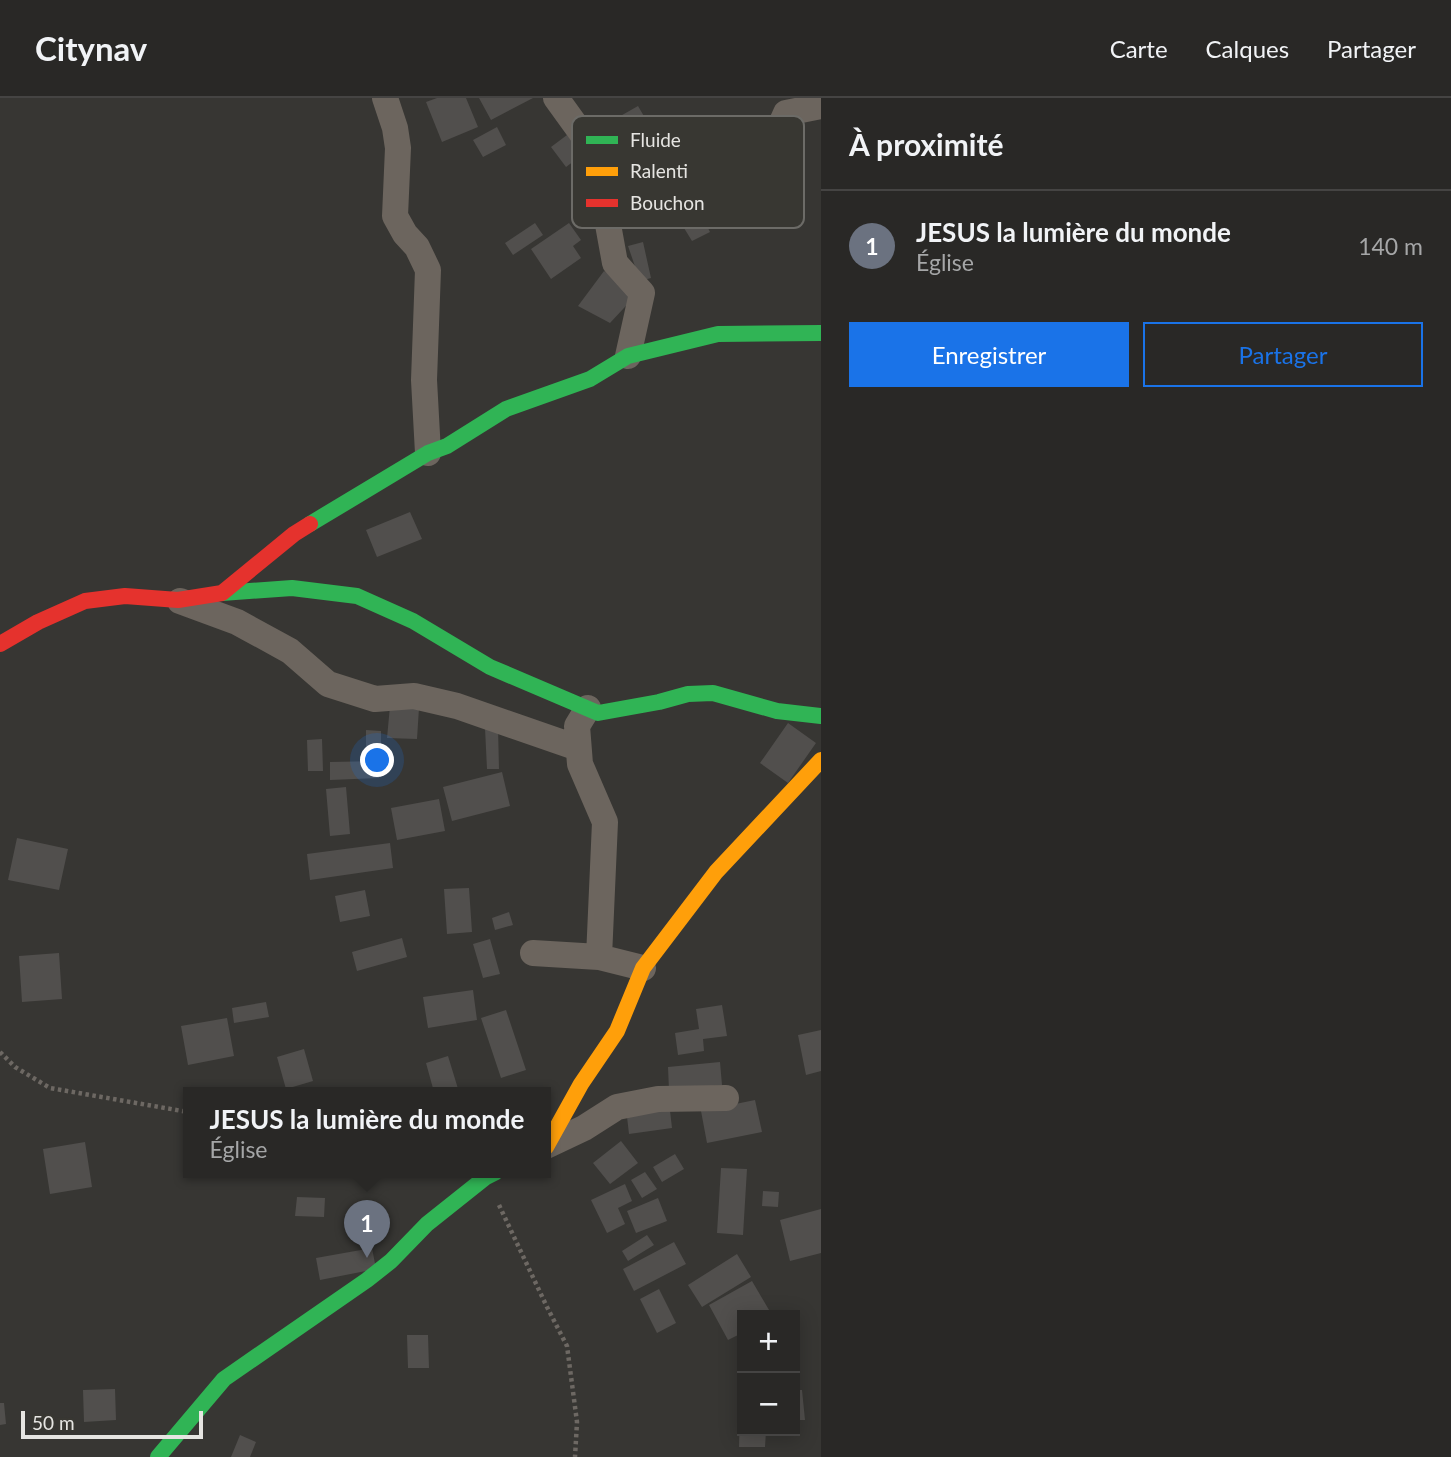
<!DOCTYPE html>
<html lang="fr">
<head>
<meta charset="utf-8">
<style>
	:root { --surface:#292826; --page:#353432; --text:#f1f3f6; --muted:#a5a6a7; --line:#454443; --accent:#1a73e8 }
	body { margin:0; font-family:Lato,sans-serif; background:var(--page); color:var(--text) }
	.controls { position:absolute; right:21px; bottom:21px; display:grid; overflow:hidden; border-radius:0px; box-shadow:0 4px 18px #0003 }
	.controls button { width:63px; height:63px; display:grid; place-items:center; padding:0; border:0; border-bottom:2px solid var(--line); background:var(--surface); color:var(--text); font:35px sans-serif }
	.scale { position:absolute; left:21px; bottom:18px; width:182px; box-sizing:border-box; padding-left:7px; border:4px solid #e6e5e2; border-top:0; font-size:19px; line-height:24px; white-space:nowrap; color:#e6e5e2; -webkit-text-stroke:5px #383732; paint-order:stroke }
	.you { position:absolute; left:378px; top:663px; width:24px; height:24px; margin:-18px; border:5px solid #fff; border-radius:50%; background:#1a73e8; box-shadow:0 0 0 10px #1a73e833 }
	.badge { display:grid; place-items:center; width:46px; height:46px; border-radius:50%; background:var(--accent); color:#fff; font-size:23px; font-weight:700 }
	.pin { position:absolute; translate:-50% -58px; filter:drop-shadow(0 2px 4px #0008) }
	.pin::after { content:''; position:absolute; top:37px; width:24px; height:21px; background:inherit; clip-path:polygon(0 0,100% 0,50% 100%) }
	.popup { position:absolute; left:183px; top:989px; width:368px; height:91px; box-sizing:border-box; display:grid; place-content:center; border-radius:0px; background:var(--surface); filter:drop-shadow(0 2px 5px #0005); font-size:23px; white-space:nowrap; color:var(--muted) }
	.popup b { font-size:26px; color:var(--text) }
	.popup::after { content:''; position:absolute; left:50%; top:100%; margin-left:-14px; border:14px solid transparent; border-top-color:var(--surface) }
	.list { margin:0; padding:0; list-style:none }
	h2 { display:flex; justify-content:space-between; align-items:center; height:91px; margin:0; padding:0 28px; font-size:30px }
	h2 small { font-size:23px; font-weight:400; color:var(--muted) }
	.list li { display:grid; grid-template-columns:46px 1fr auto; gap:21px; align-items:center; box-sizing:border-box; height:112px; padding:0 28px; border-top:2px solid var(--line) }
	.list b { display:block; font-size:26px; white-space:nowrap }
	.list p { margin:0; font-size:23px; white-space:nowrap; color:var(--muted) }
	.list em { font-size:23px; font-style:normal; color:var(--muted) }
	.actions { display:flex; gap:14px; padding:21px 28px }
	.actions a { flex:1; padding:16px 0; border:2px solid var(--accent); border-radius:0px; text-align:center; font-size:24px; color:var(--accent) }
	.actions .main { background:var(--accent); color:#fff }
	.map { position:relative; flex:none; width:821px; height:1359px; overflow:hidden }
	header { display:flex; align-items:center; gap:42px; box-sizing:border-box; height:98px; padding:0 35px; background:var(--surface); border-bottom:2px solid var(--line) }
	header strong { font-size:33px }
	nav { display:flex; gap:38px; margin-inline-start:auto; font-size:24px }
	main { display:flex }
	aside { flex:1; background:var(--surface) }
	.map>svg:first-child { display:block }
	.building { fill:#514f4d }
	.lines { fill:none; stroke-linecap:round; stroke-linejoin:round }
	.path { stroke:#6d6863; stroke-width:4.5; stroke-dasharray:3.5 3.5; stroke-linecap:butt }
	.street { stroke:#6c655e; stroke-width:26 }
	.fast { stroke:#30b455; stroke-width:16 }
	.slow { stroke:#ff9f0a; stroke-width:16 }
	.jam { stroke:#e5322d; stroke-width:16 }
	.key { fill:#383732; stroke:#6c6b67; stroke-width:2 }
	.key-label { font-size:19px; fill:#e6e5e2 }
</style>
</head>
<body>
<header>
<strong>Citynav</strong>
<nav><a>Carte</a><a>Calques</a><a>Partager</a></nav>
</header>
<main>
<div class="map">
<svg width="821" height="1359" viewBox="0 0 821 1359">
	<rect width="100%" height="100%" fill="#373633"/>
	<path class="building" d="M437 0H466L478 29 442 44 426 4Z
		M479 0H533L491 22Z
		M638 8 655 37 610 62 594 33Z
		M497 29 506 47 483 59 473 42Z
		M567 37 582 57 566 69 551 49Z
		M688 43 698 59 656 85 641 60 661 48 666 57Z
		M734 61 761 103 737 119 710 78Z
		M613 62 642 96 626 110 597 76Z
		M703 120 710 134 692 143 684 130Z
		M535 125 543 137 513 157 505 145Z
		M569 125 581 142 573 148 581 160 551 181 531 151Z
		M643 144 651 180 640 183 628 148Z
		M604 173 637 196 610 225 578 208Z
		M410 414 422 441 377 459 366 432Z
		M390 608 419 610 417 641 387 640Z
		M788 625 816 645 788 685 760 665Z
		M498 629 499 671H487L485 630Z
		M366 632 381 633V652L366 651Z
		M322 641 323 673H308L307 642Z
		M379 663V680L330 682V664Z
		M502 674 510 708 452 723 443 689Z
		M346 689 350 736 330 738 326 691Z
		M439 701 445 733 397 742 391 710Z
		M17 740 68 751 59 792 8 782Z
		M390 745 393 770 310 782 307 756Z
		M469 790 472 834 447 836 444 791Z
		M365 792 370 818 340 824 335 798Z
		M509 814 513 827 495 832 492 820Z
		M402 840 407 859 357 873 352 854Z
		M490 841 500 876 483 880 473 846Z
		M59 855 62 901 22 904 19 858Z
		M473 892 477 922 428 930 423 899Z
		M266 904 269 919 234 925 232 910Z
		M722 907 727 938 703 941 704 953 678 957 675 935 699 931 696 911Z
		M506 912 526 972 501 980 481 920Z
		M227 920 234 958 188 967 181 928Z
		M821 932V973L806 977 798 937Z
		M304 951 313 983 286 991 277 959Z
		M448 958 459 994H434L426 965Z
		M720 964 722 987 669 992 668 969Z
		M755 1002 762 1034 707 1045 701 1013Z
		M669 1004 672 1030 629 1036 626 1010Z
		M621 1043 638 1065 610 1086 593 1065Z
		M85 1044 92 1089 50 1096 43 1051Z
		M675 1056 684 1071 662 1084 653 1069Z
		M721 1070 747 1071 743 1137 717 1135Z
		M645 1074 657 1091 642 1100 631 1082Z
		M625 1086 632 1103 618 1110 625 1126 607 1135 591 1102Z
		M763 1093 779 1094 778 1109 762 1108Z
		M297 1099 325 1100 324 1119 295 1118Z
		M658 1100 667 1123 636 1135 627 1113Z
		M821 1111V1155L790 1163 780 1122Z
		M647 1137 654 1147 628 1163 622 1153Z
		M674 1144 686 1166 634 1193 623 1171Z
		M372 1150 376 1171 320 1182 316 1160Z
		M737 1156 751 1179 702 1209 688 1187Z
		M752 1183 772 1217H742V1235L728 1242 709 1207Z
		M659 1191 676 1225 657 1235 640 1201Z
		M407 1237H428L429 1270H408Z
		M115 1291 116 1322 84 1324 83 1292Z
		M795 1292H802L805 1322H795Z
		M0 1305H4L6 1326 0 1327Z
		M740 1311H742V1333H766L765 1349H739Z
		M240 1337 256 1344 250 1359H231Z"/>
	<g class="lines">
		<path class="path" d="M0 954 15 969 50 990 188 1014
			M499 1107 547 1209 567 1248 577 1324 575 1359"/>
		<path class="street" d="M385 0 395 30 398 50 395 118 405 136 417 149 428 172 424 282 428 355
			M556 0 582 36 592 55 591 73 607 121 615 165 642 195 628 258
			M786 15 821 8
			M607 121 683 88 735 55 769 53 786 15
			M180 503 237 524 290 553 328 586 375 601 414 598 457 608 578 650
			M588 610 577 628 580 666 605 724 599 859 643 870
			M533 855 599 859
			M546 1048 584 1030 617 1009 658 1001 726 1000"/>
		<path class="fast" d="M310 426 428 355 447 348 506 311 590 281 628 258 718 236 821 235
			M222 495 292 490 357 498 413 523 490 569 598 615 659 604 688 596 713 595 777 613 821 618
			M158 1359 224 1281 367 1182 391 1163 427 1126 486 1079 496 1074"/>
		<path class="slow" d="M546 1049 581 986 617 933 643 870 716 774 821 662"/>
		<path class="jam" d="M0 546 38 524 85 503 125 498 178 502 222 495 294 436 310 426"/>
	</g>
	<rect x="572" y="18" width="232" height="112" rx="10" class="key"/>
	<rect x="586" y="38" width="32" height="8" fill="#30b455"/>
	<rect x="586" y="69" width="32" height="9" fill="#ff9f0a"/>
	<rect x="586" y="101" width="32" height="8" fill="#e5322d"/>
	<g class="key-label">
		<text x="630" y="49">Fluide</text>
		<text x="630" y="80">Ralenti</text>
		<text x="630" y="112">Bouchon</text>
	</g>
</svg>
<div class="controls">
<button>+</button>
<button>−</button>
</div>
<div class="scale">50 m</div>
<div class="you"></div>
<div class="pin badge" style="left:367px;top:1160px;background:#6b7280">1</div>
<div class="popup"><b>JESUS la lumière du monde</b>Église</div>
</div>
<aside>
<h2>À proximité<small></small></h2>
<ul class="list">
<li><span class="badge" style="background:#6b7280">1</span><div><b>JESUS la lumière du monde</b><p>Église</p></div><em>140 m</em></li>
</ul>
<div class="actions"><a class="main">Enregistrer</a><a>Partager</a></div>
</aside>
</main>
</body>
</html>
